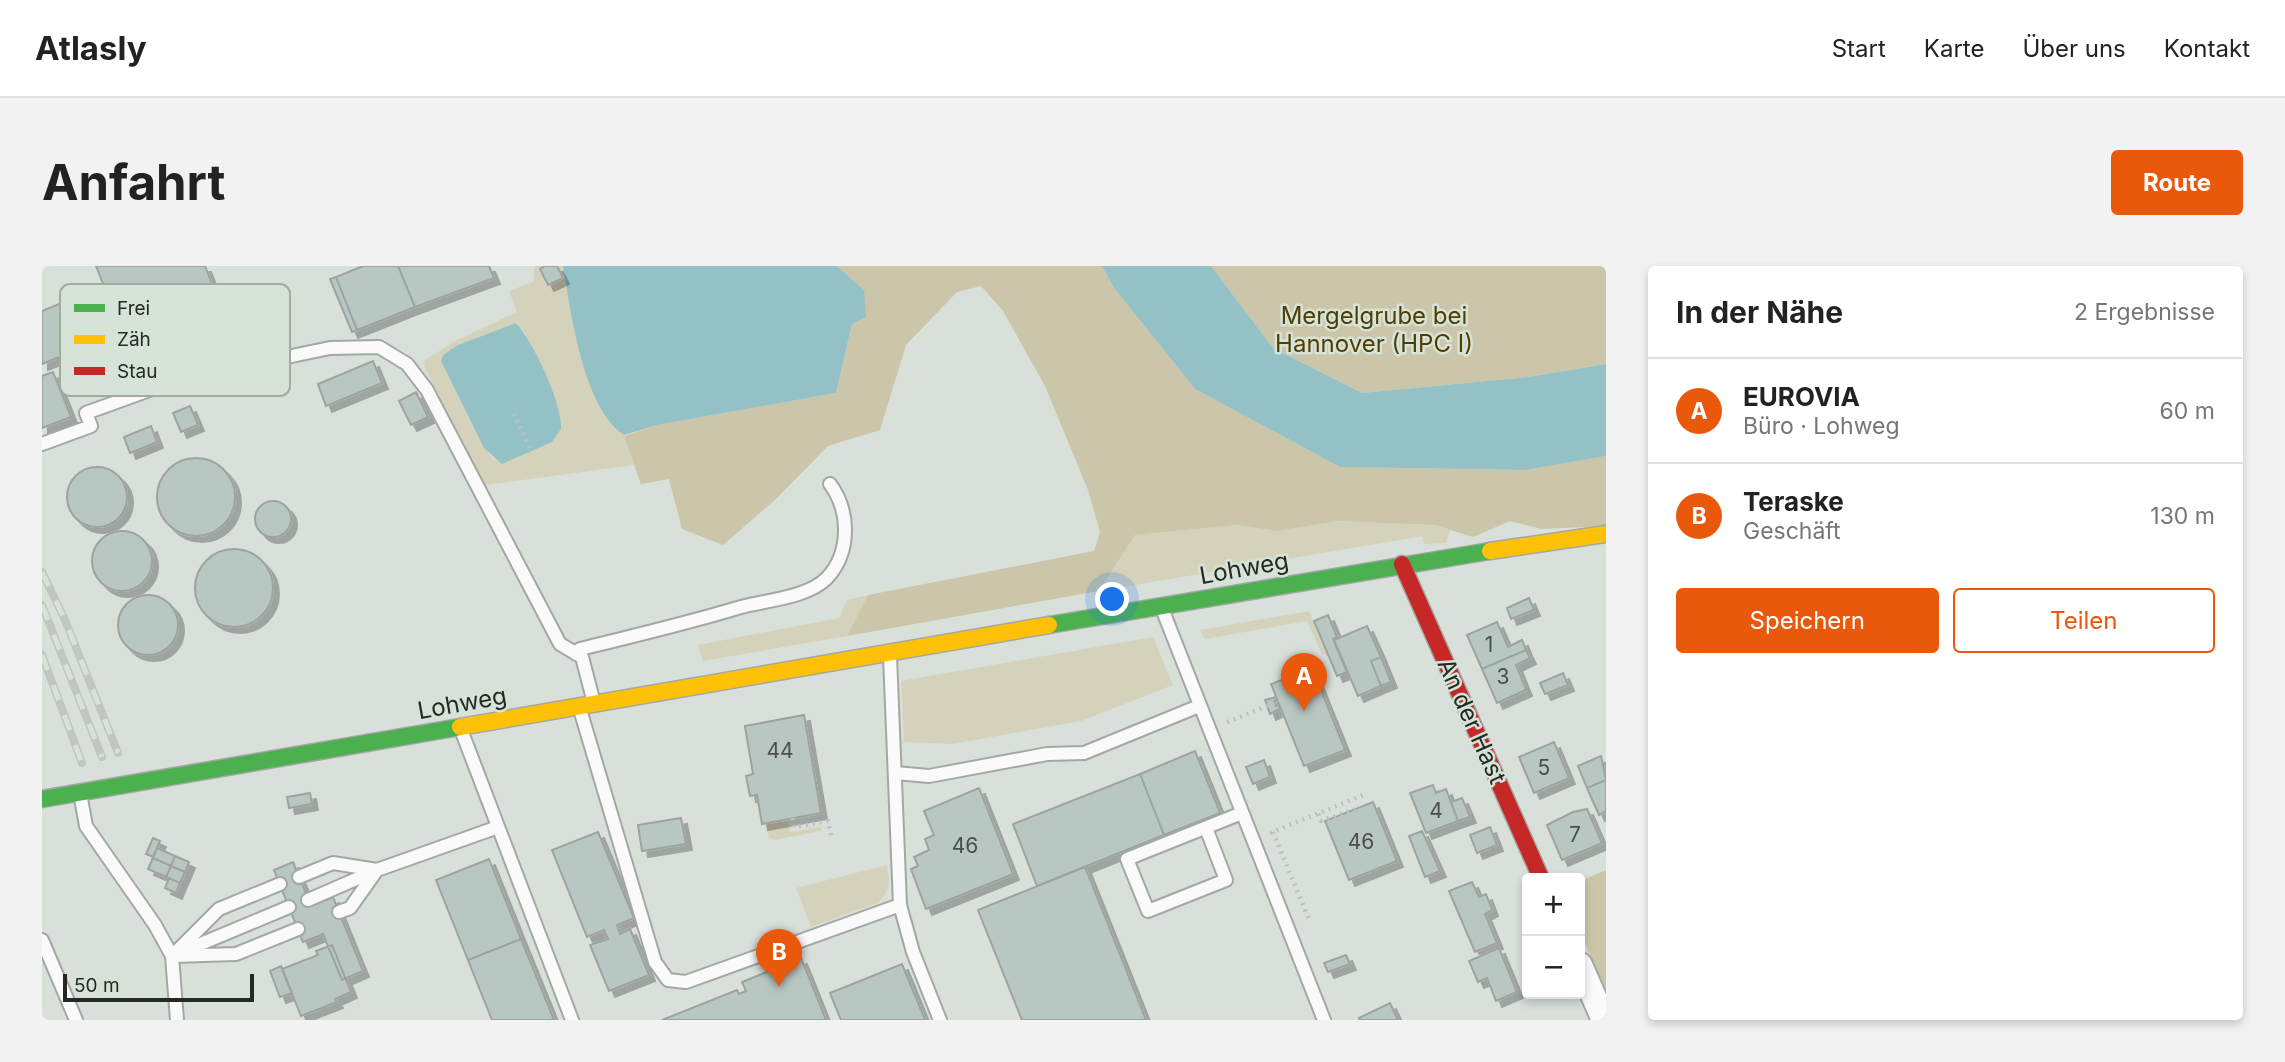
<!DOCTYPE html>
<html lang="de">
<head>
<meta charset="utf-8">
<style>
	:root { --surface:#fff; --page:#f2f2f2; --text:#222; --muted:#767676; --line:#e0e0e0; --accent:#ea580c }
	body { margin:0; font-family:Inter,sans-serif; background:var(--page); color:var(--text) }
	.controls { position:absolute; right:21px; bottom:21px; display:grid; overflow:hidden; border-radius:7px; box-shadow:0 4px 10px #0003 }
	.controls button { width:63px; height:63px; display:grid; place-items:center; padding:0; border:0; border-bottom:2px solid var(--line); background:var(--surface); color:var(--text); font:35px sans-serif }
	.scale { position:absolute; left:21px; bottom:18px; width:191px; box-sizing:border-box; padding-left:7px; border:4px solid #242924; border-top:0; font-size:19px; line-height:24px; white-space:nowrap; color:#242924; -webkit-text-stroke:5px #d6e3d8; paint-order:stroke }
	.you { position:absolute; left:1071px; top:334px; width:24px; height:24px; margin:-18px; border:5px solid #fff; border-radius:50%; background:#1a73e8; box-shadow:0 0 0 10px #1a73e833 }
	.badge { display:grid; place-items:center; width:46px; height:46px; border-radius:50%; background:var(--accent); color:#fff; font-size:23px; font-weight:700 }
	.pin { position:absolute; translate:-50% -58px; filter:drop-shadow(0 2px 4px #0008) }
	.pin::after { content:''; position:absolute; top:37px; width:24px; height:21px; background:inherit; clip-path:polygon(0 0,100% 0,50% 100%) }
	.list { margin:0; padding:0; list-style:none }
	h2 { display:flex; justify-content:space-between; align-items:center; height:91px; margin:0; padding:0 28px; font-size:30px }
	h2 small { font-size:23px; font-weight:400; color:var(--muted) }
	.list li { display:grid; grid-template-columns:46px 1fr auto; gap:21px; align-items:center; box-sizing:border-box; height:105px; padding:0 28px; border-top:2px solid var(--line) }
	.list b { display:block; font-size:26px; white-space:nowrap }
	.list p { margin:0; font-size:23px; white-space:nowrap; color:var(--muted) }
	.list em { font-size:23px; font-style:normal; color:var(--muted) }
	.actions { display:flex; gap:14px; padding:21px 28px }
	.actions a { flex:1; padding:16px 0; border:2px solid var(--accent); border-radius:7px; text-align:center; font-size:24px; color:var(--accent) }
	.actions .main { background:var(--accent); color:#fff }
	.map { position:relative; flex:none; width:1564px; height:754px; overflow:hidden; border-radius:7px }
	header { display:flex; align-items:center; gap:42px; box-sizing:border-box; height:98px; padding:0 35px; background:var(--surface); border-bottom:2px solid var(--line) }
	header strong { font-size:33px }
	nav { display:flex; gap:38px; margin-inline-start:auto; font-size:24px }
	.intro { display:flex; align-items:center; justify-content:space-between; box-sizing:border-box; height:168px; padding:0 42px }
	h1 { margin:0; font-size:49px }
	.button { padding:18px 32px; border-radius:7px; background:var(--accent); color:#fff; font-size:24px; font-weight:700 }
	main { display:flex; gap:42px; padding:0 42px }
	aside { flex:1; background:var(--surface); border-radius:7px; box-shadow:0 4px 10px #0003 }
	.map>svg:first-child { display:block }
	.green { fill:#d5d2bc; fill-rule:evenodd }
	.forest { fill:#cbc5a9 }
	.water { fill:#94c1c6 }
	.building { fill:#b9c7c2; stroke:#9da3a0; stroke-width:2; filter:url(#shadow) }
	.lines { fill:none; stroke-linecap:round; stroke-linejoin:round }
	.lane-casing { stroke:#a3a8a4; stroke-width:16 }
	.street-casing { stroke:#a3a8a4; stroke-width:28 }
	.fast-casing { stroke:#a3a8a4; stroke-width:19 }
	.slow-casing { stroke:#a3a8a4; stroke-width:19 }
	.jam-casing { stroke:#a3a8a4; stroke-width:19 }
	.path { stroke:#bdc0be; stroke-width:4.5; stroke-dasharray:2 5; stroke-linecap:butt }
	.lane { stroke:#f9faf9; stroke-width:12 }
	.street { stroke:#f9faf9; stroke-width:24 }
	.fast { stroke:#4caf50; stroke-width:16 }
	.slow { stroke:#ffc107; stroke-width:16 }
	.jam { stroke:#c62828; stroke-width:16 }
	.rail-casing { stroke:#c3c5c3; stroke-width:8 }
	.rail { stroke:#d6e3d8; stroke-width:5; stroke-dasharray:16; stroke-linecap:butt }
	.labels { text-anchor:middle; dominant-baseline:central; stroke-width:5; stroke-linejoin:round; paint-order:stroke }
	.number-label { font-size:21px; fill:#49504c }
	.park-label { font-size:24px; fill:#503e00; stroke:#d6e3d8 }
	.street-label { font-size:24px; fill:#242924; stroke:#d6e3d8 }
	.key { fill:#d6e3d8; stroke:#a1aba2; stroke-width:2 }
	.key-label { font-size:19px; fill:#242924 }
</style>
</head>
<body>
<header>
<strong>Atlasly</strong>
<nav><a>Start</a><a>Karte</a><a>Über uns</a><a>Kontakt</a></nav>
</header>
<div class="intro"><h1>Anfahrt</h1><a class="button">Route</a></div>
<main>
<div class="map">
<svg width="1564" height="754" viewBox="0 0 1564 754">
	<defs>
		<filter id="shadow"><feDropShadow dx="6" dy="6" stdDeviation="0" flood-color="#0004"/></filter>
	</defs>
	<rect width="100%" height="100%" fill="#d9e0da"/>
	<path class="green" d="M493 0H521L547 117 573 163 582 169 592 199 443 219 382 100 383 94 415 74 475 46 467 25 491 16ZM474 57 483 67 516 141 451 193 442 181 399 95 401 89 416 79Z
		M1295 255 1393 259 1408 264 1404 277 1382 278 1381 270 1057 325 1093 269 1194 259 1235 265Z
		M826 329 805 370 661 395 656 379 797 352 805 334Z
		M1267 345 1286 390 1280 388 1265 355 1163 373 1158 364Z
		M1111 371 1131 419 1039 455 910 478 862 476 859 415Z
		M746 555 748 566 779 561V565L733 574 727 572 724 558Z
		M845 599C848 616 849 626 835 637L769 661 754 622Z"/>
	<path class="forest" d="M795 0H1060L1072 22 1153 123 1298 201 1483 204 1564 190V260L1499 263 1468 255 1431 271 1393 259 1295 255 1235 265 1194 259 1093 269 1057 325 805 370 826 329 1052 285 1058 266 1046 224 1003 120 961 45 939 20 915 26 864 79 838 164 786 180 735 232 681 279 640 263 627 213 599 218 582 170 615 159 794 127 810 58 822 24Z
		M1169 0H1564V98L1486 111 1320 127 1231 82Z
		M1564 604V726L1538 665V615Z"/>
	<path class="water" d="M521 0H795L822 24 824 51 810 58 794 127 615 159 582 169C541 142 529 46 521 0Z
		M1060 0H1169L1231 82 1320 127 1486 111 1564 98V190L1483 204 1298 201 1153 123 1072 22Z
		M474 57C491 75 521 139 519 163L510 176 460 198 442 182 399 95 401 89 416 79Z"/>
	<path class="building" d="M54 0H163L174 28 0 98V45L62 20Z
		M321 0H356L373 41 315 64 294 11Z
		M356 0H447L452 12 373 41Z
		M503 0H515L521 12 506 19 498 3Z
		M294 11 315 64 310 66 288 13Z
		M331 95 340 117 284 140 276 118Z
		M11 106 29 151 0 162V110Z
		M374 126 386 151 369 159 357 135Z
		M148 140 156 159 139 166 131 147Z
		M109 160 115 176 88 187 82 171Z
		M115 231a39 39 0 1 1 78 0a39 39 0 1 1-78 0Z
		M25 231a30 30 0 1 1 60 0a30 30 0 1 1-60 0Z
		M213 253a18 18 0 1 1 36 0a18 18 0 1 1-36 0Z
		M50 295a30 30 0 1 1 60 0a30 30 0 1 1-60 0Z
		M153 322a39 39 0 1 1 78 0a39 39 0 1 1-78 0Z
		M76 359a30 30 0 1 1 60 0a30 30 0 1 1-60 0Z
		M1487 332 1492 344 1469 353 1465 342Z
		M1286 349 1295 371 1291 373 1305 406 1295 410 1272 355Z
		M1455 356 1466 381 1480 374 1484 384 1440 403 1425 369Z
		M1325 360 1339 391 1329 395 1339 420 1316 430 1292 374Z
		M1484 384 1488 392 1474 399 1484 424 1455 437 1440 403Z
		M1339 391 1349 416 1339 420 1329 395Z
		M1270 402 1303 484 1262 500 1237 438 1234 440 1232 435 1235 433 1229 418Z
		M1521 407 1526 419 1503 428 1498 417Z
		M1234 431 1238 443 1228 448 1223 434Z
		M762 449 779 547 720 558 715 529 708 530 704 510 711 508 703 460Z
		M1512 476 1527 512 1492 527 1477 491Z
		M1153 485 1178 547 1122 569 1098 508Z
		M1559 490 1564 514 1545 522 1536 500Z
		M1222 494 1228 511 1211 518 1204 501Z
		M1098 508 1122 569 995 620 971 558Z
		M1564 514V545L1557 549 1545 522Z
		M1391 519 1394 527 1404 523 1416 555 1384 567 1368 527Z
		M937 522 971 608 884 643 869 603 876 600 872 591 887 584 883 573 892 569 882 545Z
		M268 527 270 538 247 542 245 531Z
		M1420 532 1428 551 1416 555 1409 536Z
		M1331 536 1355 595 1307 614 1283 555Z
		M1545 543 1560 577 1520 594 1505 559 1531 546Z
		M639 552 644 578 600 585 596 559Z
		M1448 561 1455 579 1435 587 1428 569Z
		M1380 565 1398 605 1383 611 1367 570Z
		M556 566 592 652 575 659 578 668 588 663 607 709 567 725 548 679 566 673 562 664 545 671 510 584Z
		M111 572 118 575 111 591 104 588Z
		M115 582 133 590 129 600 111 592Z
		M133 590 147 596 143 606 129 600Z
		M111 592 129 600 124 611 106 603Z
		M447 593 479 673 426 694 394 614Z
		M251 596 269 640 291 631 321 705 300 714 281 668 261 676 232 604Z
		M129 600 143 606 138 617 124 611Z
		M1043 601 1104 754H980L936 644Z
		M127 612 138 617 134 627 123 622Z
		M1430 616 1437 631 1444 628 1450 644 1443 648 1455 677 1433 686 1407 625Z
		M479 673 512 754H450L426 694Z
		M290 679 309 726 293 733 295 736 259 750 240 703 276 689 274 685Z
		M1457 682 1475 726 1454 735 1445 712 1436 716 1427 695Z
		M1304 689 1308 698 1286 706 1282 697Z
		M759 692 784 754H620L695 724 697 728 704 725 700 716Z
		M860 698 883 754H799L788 727Z
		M239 700 250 727 238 731 228 705Z
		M1348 737 1356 754H1318L1317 752Z"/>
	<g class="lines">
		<g class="lane-casing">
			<path id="lane" d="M117 67 135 114
				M0 178 49 160 44 147 135 114 288 82 337 81 365 98 385 124 518 378 540 391 552 437
				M1119 340 1282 754
				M534 388 538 383C592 370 646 357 699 341 725 334 765 332 785 312 809 286 808 245 788 218
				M848 390 858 639 871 686 898 754
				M537 440 613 696 626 714 644 716 858 639
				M418 461 530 754
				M853 507 887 510 1005 488 1042 487 1157 440
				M38 527 44 560 113 659 130 690 177 643 238 618
				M1164 562 1184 614 1106 645 1085 593 1200 547
				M257 611 291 597 335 604 456 561
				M266 634 335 604 308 642 297 646
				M247 641 130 690 194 688 256 663
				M0 674 34 754
				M130 690 135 754"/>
		</g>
		<g class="street-casing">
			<path id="street" d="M1538 699 1562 754"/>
		</g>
		<g class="fast-casing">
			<path id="fast" d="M1007 359 1448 285
				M0 533 418 461"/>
		</g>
		<g class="slow-casing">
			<path id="slow" d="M1448 285 1564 268
				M418 461 1007 359"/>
		</g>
		<g class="jam-casing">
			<path id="jam" d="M1360 298 1499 612"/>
		</g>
		<path class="path" d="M472 148 490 186
			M1185 456 1233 437
			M1276 548 1279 555 1313 543
			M751 552 752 561 786 555 790 574
			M1231 566 1268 656
			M1228 567 1324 528"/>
		<use href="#lane" class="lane"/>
		<use href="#street" class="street"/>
		<use href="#fast" class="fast"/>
		<use href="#slow" class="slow"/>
		<use href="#jam" class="jam"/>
		<g class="rail-casing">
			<path id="rail" d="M0 306 23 354 76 487
				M0 339 60 491
				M0 389 40 497"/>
		</g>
		<use href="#rail" class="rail"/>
	</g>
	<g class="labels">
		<g class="number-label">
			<text x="1447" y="378">1</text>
			<text x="1461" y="410">3</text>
			<text x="738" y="484">44</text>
			<text x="1502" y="501">5</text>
			<text x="1394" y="544">4</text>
			<text x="1533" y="568">7</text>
			<text x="1319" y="575">46</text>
			<text x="923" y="579">46</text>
		</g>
		<g class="park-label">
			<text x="1332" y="49">Mergelgrube bei<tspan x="1332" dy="28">Hannover (HPC I)</tspan></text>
		</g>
		<g class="street-label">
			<text transform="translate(1202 302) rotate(-10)">Lohweg</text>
			<text transform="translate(420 437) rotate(-10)">Lohweg</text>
			<text transform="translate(1430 455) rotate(66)">An der Hast</text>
		</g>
	</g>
	<rect x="18" y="18" width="230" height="112" rx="10" class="key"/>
	<rect x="32" y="38" width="31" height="8" fill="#4caf50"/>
	<rect x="32" y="69" width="31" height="9" fill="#ffc107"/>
	<rect x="32" y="101" width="31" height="8" fill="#c62828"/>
	<g class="key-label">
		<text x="75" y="49">Frei</text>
		<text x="75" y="80">Zäh</text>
		<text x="75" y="112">Stau</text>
	</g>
</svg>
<div class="controls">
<button>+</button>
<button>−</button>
</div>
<div class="scale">50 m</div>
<div class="you"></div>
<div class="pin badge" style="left:1262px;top:445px">A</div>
<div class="pin badge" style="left:737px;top:721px">B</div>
</div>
<aside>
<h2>In der Nähe<small>2 Ergebnisse</small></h2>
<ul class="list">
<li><span class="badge">A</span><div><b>EUROVIA</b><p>Büro · Lohweg</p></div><em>60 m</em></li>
<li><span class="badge">B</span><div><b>Teraske</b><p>Geschäft</p></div><em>130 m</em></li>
</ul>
<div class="actions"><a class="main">Speichern</a><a>Teilen</a></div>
</aside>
</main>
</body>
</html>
